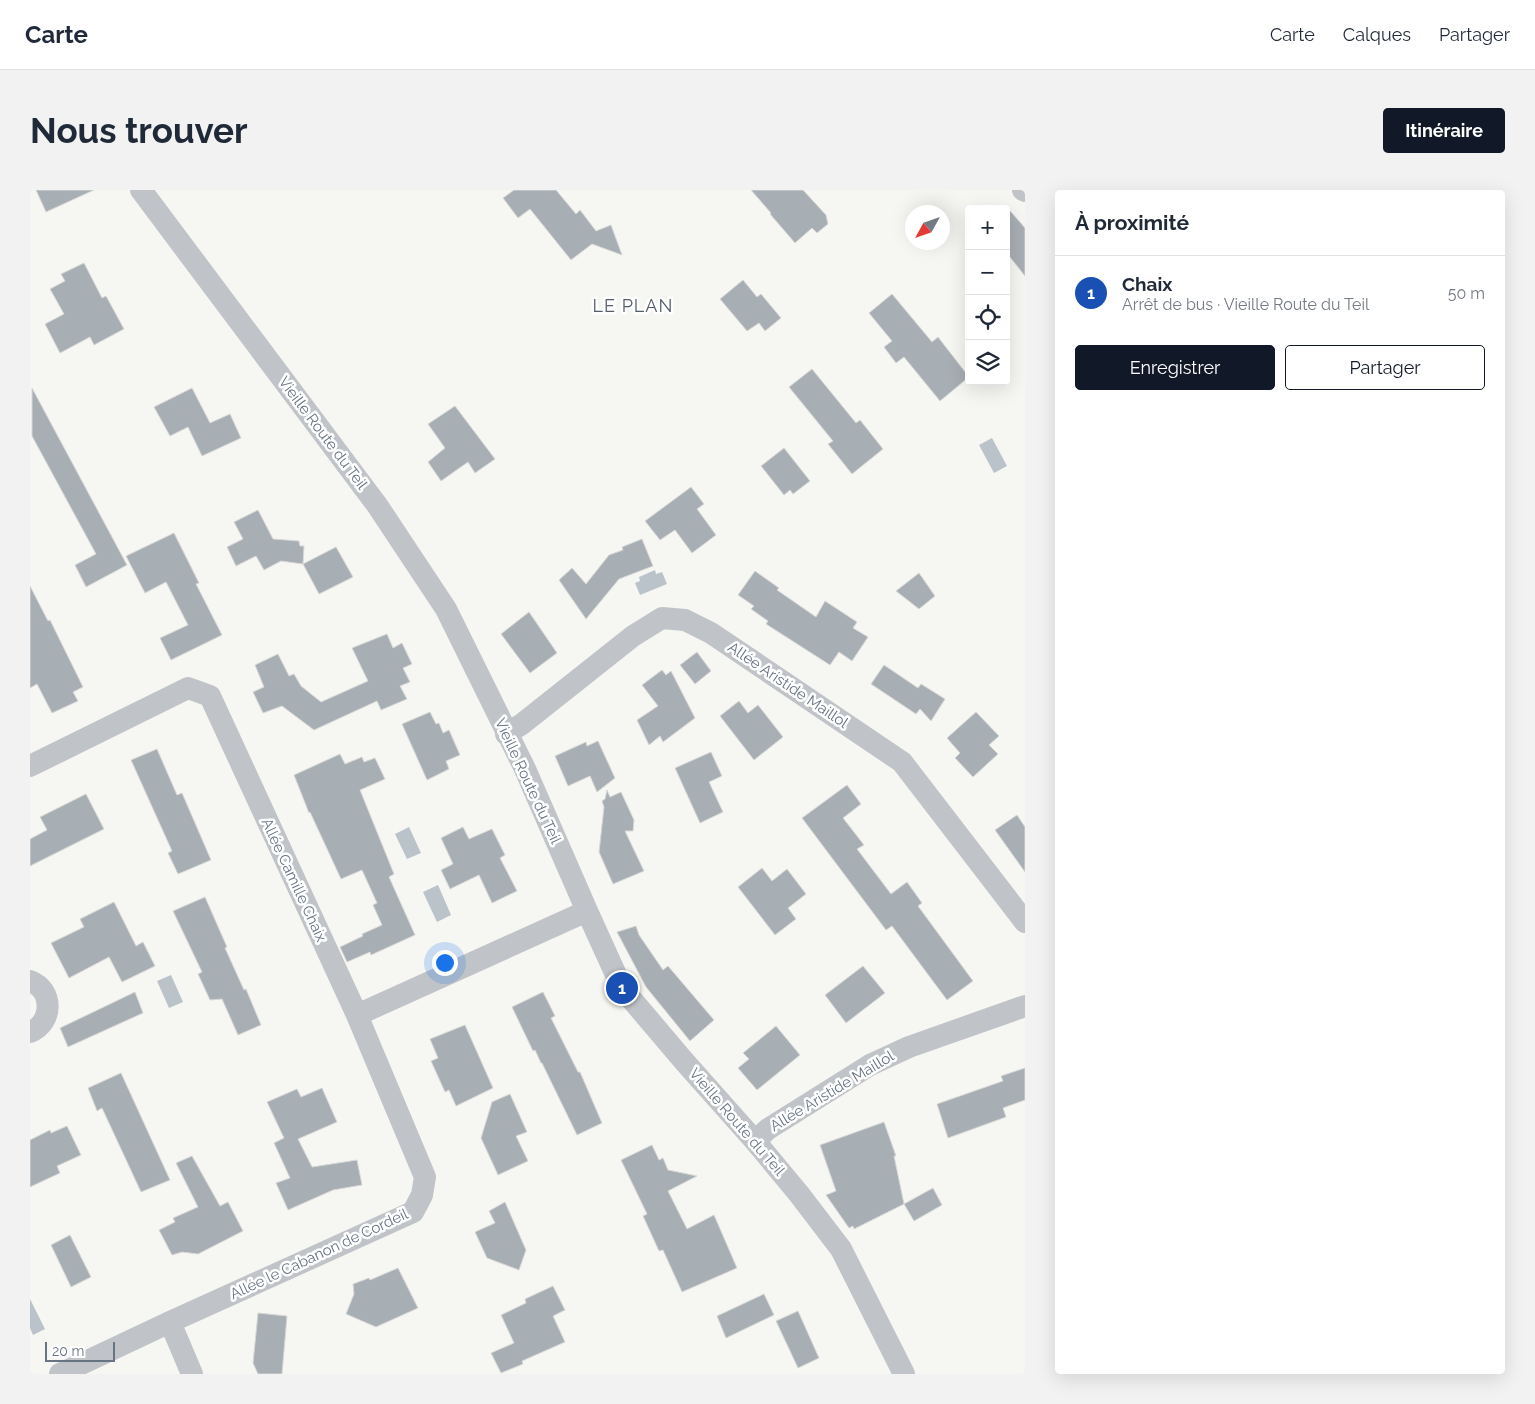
<!DOCTYPE html>
<html lang="fr">
<head>
<meta charset="utf-8">
<style>
	:root { --surface:#fff; --page:#f2f2f3; --text:#1f2937; --muted:#747a83; --line:#e0e1e3; --accent:#111827 }
	body { margin:0; font-family:Raleway,sans-serif; background:var(--page); color:var(--text) }
	.controls { position:absolute; right:15px; top:15px; display:grid; overflow:hidden; border-radius:5px; box-shadow:0 5px 20px #0002 }
	.controls button { width:45px; height:45px; display:grid; place-items:center; padding:0; border:0; border-bottom:1px solid var(--line); background:var(--surface); color:var(--text); font:25px sans-serif }
	.compass { position:absolute; left:875px; top:15px; width:45px; height:45px; border-radius:50%; background:var(--surface); box-shadow:0 5px 20px #0002; rotate:230deg }
	.scale { position:absolute; left:15px; bottom:12px; width:70px; box-sizing:border-box; padding-left:5px; border:2px solid #677483; border-top:0; font-size:14px; line-height:18px; white-space:nowrap; color:#677483; -webkit-text-stroke:4px #fff; paint-order:stroke }
	.you { position:absolute; left:414px; top:772px; width:18px; height:18px; margin:-12px; border:4px solid #fff; border-radius:50%; background:#1a73e8; box-shadow:0 0 0 8px #1a73e833 }
	.badge { display:grid; place-items:center; width:32px; height:32px; border-radius:50%; background:var(--accent); color:#fff; font-size:16px; font-weight:700 }
	.pin { position:absolute; translate:-50% -50%; border:2px solid #fff; box-shadow:0 1px 5px #0006 }
	.list { margin:0; padding:0; list-style:none }
	h2 { display:flex; justify-content:space-between; align-items:center; height:65px; margin:0; padding:0 20px; font-size:21px }
	h2 small { font-size:16px; font-weight:400; color:var(--muted) }
	.list li { display:grid; grid-template-columns:32px 1fr auto; gap:15px; align-items:center; box-sizing:border-box; height:75px; padding:0 20px; border-top:1px solid var(--line) }
	.list b { display:block; font-size:19px; white-space:nowrap }
	.list p { margin:0; font-size:16px; white-space:nowrap; color:var(--muted) }
	.list em { font-size:16px; font-style:normal; color:var(--muted) }
	.actions { display:flex; gap:10px; padding:15px 20px }
	.actions a { flex:1; padding:11px 0; border:1px solid var(--accent); border-radius:5px; text-align:center; font-size:18px; color:var(--accent) }
	.actions .main { background:var(--accent); color:#fff }
	.icon { flex:none; width:28px; height:28px; fill:none; stroke:currentColor; stroke-width:2; stroke-linecap:round; stroke-linejoin:round }
	.map { position:relative; flex:none; width:995px; height:1184px; overflow:hidden; border-radius:5px }
	header { display:flex; align-items:center; gap:30px; box-sizing:border-box; height:70px; padding:0 25px; background:var(--surface); border-bottom:1px solid var(--line) }
	header strong { font-size:24px }
	nav { display:flex; gap:28px; margin-inline-start:auto; font-size:18px }
	.intro { display:flex; align-items:center; justify-content:space-between; box-sizing:border-box; height:120px; padding:0 30px }
	h1 { margin:0; font-size:35px }
	.button { padding:12px 22px; border-radius:5px; background:var(--accent); color:#fff; font-size:18px; font-weight:700 }
	main { display:flex; gap:30px; padding:0 30px }
	aside { flex:1; background:var(--surface); border-radius:5px; box-shadow:0 5px 20px #0002 }
	.map>svg:first-child { display:block }
	.water { fill:#bac3c9 }
	.building { fill:#a7aeb4; stroke:#d8d8d6 }
	.lines { fill:none; stroke-linecap:round; stroke-linejoin:round }
	.minor { stroke:#c0c3c7; stroke-width:22 }
	.labels { text-anchor:middle; dominant-baseline:central; stroke-width:5; stroke-linejoin:round; paint-order:stroke }
	.street-label { font-size:15px; fill:#677483; stroke:#fff }
	.quarter-label { font-size:18px; letter-spacing:1px; fill:#545e68; stroke:#fff }
</style>
</head>
<body>
<header>
<strong>Carte</strong>
<nav><a>Carte</a><a>Calques</a><a>Partager</a></nav>
</header>
<div class="intro"><h1>Nous trouver</h1><a class="button">Itinéraire</a></div>
<main>
<div class="map">
<svg width="995" height="1184" viewBox="0 0 995 1184">
	<rect width="100%" height="100%" fill="#f6f6f3"/>
	<path class="water" d="M962 248 977 276 964 283 949 255Z
		M625 380 626 384 632 382 637 394 610 405 605 393 610 391 609 387Z
		M379 637 391 663 377 669 365 644Z
		M408 695 421 725 407 732 393 702Z
		M141 785 153 812 139 818 127 791Z
		M0 1109 15 1139 3 1145 0 1138Z"/>
	<path class="building" d="M6 0H64L16 22Z
		M484 0H526L546 24 550 20 566 41 581 35 592 65 562 54 541 70 500 19 488 28 473 8Z
		M721 0H773L796 25 798 34 787 43 782 38 765 53 740 24 741 23Z
		M976 16 995 38V86L976 62Z
		M54 73 72 108 76 106 94 139 64 155 60 147 30 163 15 134 34 124 20 99 35 91 31 84Z
		M713 90 727 107 731 104 751 128 735 141 729 133 717 141 690 109Z
		M862 104 902 152 908 147 939 187 910 211 874 167 866 173 854 157 862 151 839 123Z
		M782 179 826 233 830 230 853 259 822 284 798 254 803 251 759 197Z
		M2 198 97 375 56 397 45 375 66 364 2 246Z
		M162 198 180 233 200 224 211 248 172 266 158 237 140 246 124 217Z
		M425 216 465 269 445 283 438 272 411 291 398 272 415 258 398 234Z
		M754 258 780 291 763 304 760 300 754 305 731 276Z
		M661 297 674 314 667 319 686 345 662 363 645 340 630 350 615 331Z
		M228 320 243 349 269 351 270 356H274L273 374 251 371 234 380 226 366 206 376 197 357 213 349 204 332Z
		M144 343 169 393 166 394 192 445 141 470 130 448 158 435 136 392 115 403 96 366Z
		M612 349 623 376 589 389 556 429 529 390 542 378 556 394 579 365 593 360 592 357Z
		M306 357 323 387 289 404 273 374Z
		M725 381 749 398 747 400 786 427 795 411 827 432 823 438 838 447 822 471 809 462 800 475 736 434 738 431 721 419 724 416 708 405Z
		M889 383 905 406 889 419 866 401Z
		M0 396 18 431 20 430 53 497 43 502 48 511 22 523 7 494 0 498Z
		M499 422 527 463 500 483 471 444Z
		M357 444 363 458 372 453 382 474 373 478 380 492 370 496 377 509 351 520 347 511 284 540 252 516 233 523 223 502 234 497 225 475 248 464 259 486 264 484 271 496 291 512 338 491 322 458Z
		M667 462 681 481 665 494 650 475Z
		M854 475 888 498 891 494 915 509 901 531 890 519 886 524 841 494Z
		M632 480 636 485 641 481 665 528 633 552 630 546 619 555 607 530 628 516 612 495Z
		M709 511 718 523 728 515 753 547 724 570 690 526Z
		M400 522 406 534 409 533 413 543 419 540 430 565 416 571 419 579 397 590 372 534Z
		M946 522 969 546 959 555 968 564 943 587 925 568 930 563 917 548Z
		M568 551 585 588 567 602 560 586 538 596 525 566 556 552 557 556Z
		M127 559 147 605 152 603 181 670 148 684 138 663 142 661 101 570Z
		M681 562 692 586 679 592 693 622 670 633 645 578Z
		M310 564 315 574 332 567 334 572 345 568 355 589 330 600 364 684 359 687 385 745 341 765 340 762 317 772 310 757 333 746 332 744 352 735 343 715 347 713 332 680 311 689 280 622 279 623 264 585Z
		M817 595 831 614 813 628 834 655 827 659 861 704 877 692 892 713 888 716 943 791 917 810 862 736 856 740 772 628Z
		M577 600 580 607 591 602 604 630 603 641H595L614 681 583 694 569 662 574 617 572 611 575 609Z
		M56 604 74 639 0 676V649L17 640 10 627Z
		M987 625 995 637V682L965 640Z
		M433 637 439 649 462 639 475 665 470 668 487 701 462 713 449 685 420 699 411 680 423 674 411 648Z
		M732 678 742 691 757 679 776 704 758 718 766 729 745 745 708 697Z
		M175 707 197 757 195 758 214 800 216 799 231 835 208 845 192 809 180 810 168 784 172 782 143 721Z
		M84 712 106 756 113 752 125 776 92 792 79 767 39 788 21 753 54 737 50 729Z
		M606 736 609 745 633 780 638 776 684 830 660 851 616 797 587 742Z
		M833 776 855 803 816 833 795 805Z
		M105 802 113 823 38 857 30 838Z
		M513 802 525 826 521 828 548 882H550L572 933 547 945 512 873H511L505 860 503 861 482 817Z
		M435 835 463 898 426 916 419 900 415 902 401 871 408 868 400 849Z
		M746 836 770 865 727 900 708 878 719 869 713 863Z
		M995 878V910L973 918 976 927 918 948 907 914 973 891 971 886Z
		M91 883 140 990 111 1002 72 918 67 921 58 898Z
		M292 898 307 932 268 949 282 977 327 970 332 995 303 1000 258 1020 246 993 260 988 244 953 254 948 237 912 267 899 271 907Z
		M480 904 497 942 486 946 498 971 468 985 451 948 462 912Z
		M854 932 866 966H864L874 1014 824 1039 823 1036 819 1038 796 1005 806 1001 790 955Z
		M37 936 51 965 27 976 30 983 0 997V950L20 940 21 943Z
		M622 955 629 970 633 968 638 980 667 986 638 1001 657 1039 684 1025 707 1078 652 1102 633 1060 629 1061 613 1026 617 1024 591 970Z
		M162 966 190 1016 198 1012 213 1041 168 1064 152 1062 142 1065 129 1040 145 1032 143 1028 168 1017 146 973Z
		M903 998 912 1015 884 1031 874 1014Z
		M475 1012 496 1060 489 1080 457 1068 445 1042 465 1033 459 1021Z
		M40 1045 61 1087 41 1097 21 1055Z
		M368 1078 388 1118 346 1137 316 1124 324 1104 323 1094 339 1088 340 1090Z
		M523 1096 535 1120 523 1126 535 1152 492 1171 493 1174 471 1183 461 1163 484 1153 471 1125 496 1113 495 1109Z
		M734 1104 744 1125 696 1148 687 1126Z
		M768 1121 789 1168 768 1178 746 1131Z
		M228 1123 257 1126 252 1184H228L223 1173Z"/>
	<g class="lines">
		<path class="minor" d="M111 0 347 315 416 419 495 579 557 721 592 798 653 870 725 951 769 1004 811 1059 874 1184
			M993 0 995 1
			M476 544 492 534 603 446 632 428 655 430 681 443 872 572 995 732
			M0 576 158 498 180 506 327 825 395 987 392 1005 383 1022 140 1132 30 1184
			M0 791C24 800 23 833 0 842
			M327 825 557 721
			M725 951 738 939 840 875 879 857 995 816
			M140 1132 162 1184"/>
	</g>
	<g class="labels">
		<g class="street-label">
			<text transform="translate(293 243) rotate(53)">Vieille Route du Teil</text>
			<text transform="translate(758 495) rotate(34)">Allée Aristide Maillol</text>
			<text transform="translate(498 591) rotate(65)">Vieille Route du Teil</text>
			<text transform="translate(264 690) rotate(65)">Allée Camille Chaix</text>
			<text transform="translate(802 901) rotate(-31)">Allée Aristide Maillol</text>
			<text transform="translate(707 932) rotate(49)">Vieille Route du Teil</text>
			<text transform="translate(289 1064) rotate(-25)">Allée le Cabanon de Cordeil</text>
		</g>
		<g class="quarter-label">
			<text x="603" y="115">LE PLAN</text>
		</g>
	</g>
</svg>
<div class="controls">
<button>+</button>
<button>−</button>
<button><svg class="icon" aria-label="locate" viewBox="0 0 24 24"><circle cx="12" cy="12" r="6"/><path d="M12 2v4M12 18v4M2 12h4M18 12h4"/></svg></button>
<button><svg class="icon" aria-label="layers" viewBox="0 0 24 24"><path d="M12 4l9 5-9 5-9-5zM3 14l9 5 9-5"/></svg></button>
</div>
<svg class="compass" viewBox="-18 -18 36 36"><path d="M0-13l5 13h-10z" fill="#e53935"/><path d="M0 13l5-13h-10z" fill="#747a83"/></svg>
<div class="scale">20 m</div>
<div class="you"></div>
<div class="pin badge" style="left:592px;top:798px;background:#1a4fb4">1</div>
</div>
<aside>
<h2>À proximité<small></small></h2>
<ul class="list">
<li><span class="badge" style="background:#1a4fb4">1</span><div><b>Chaix</b><p>Arrêt de bus · Vieille Route du Teil</p></div><em>50 m</em></li>
</ul>
<div class="actions"><a class="main">Enregistrer</a><a>Partager</a></div>
</aside>
</main>
</body>
</html>
